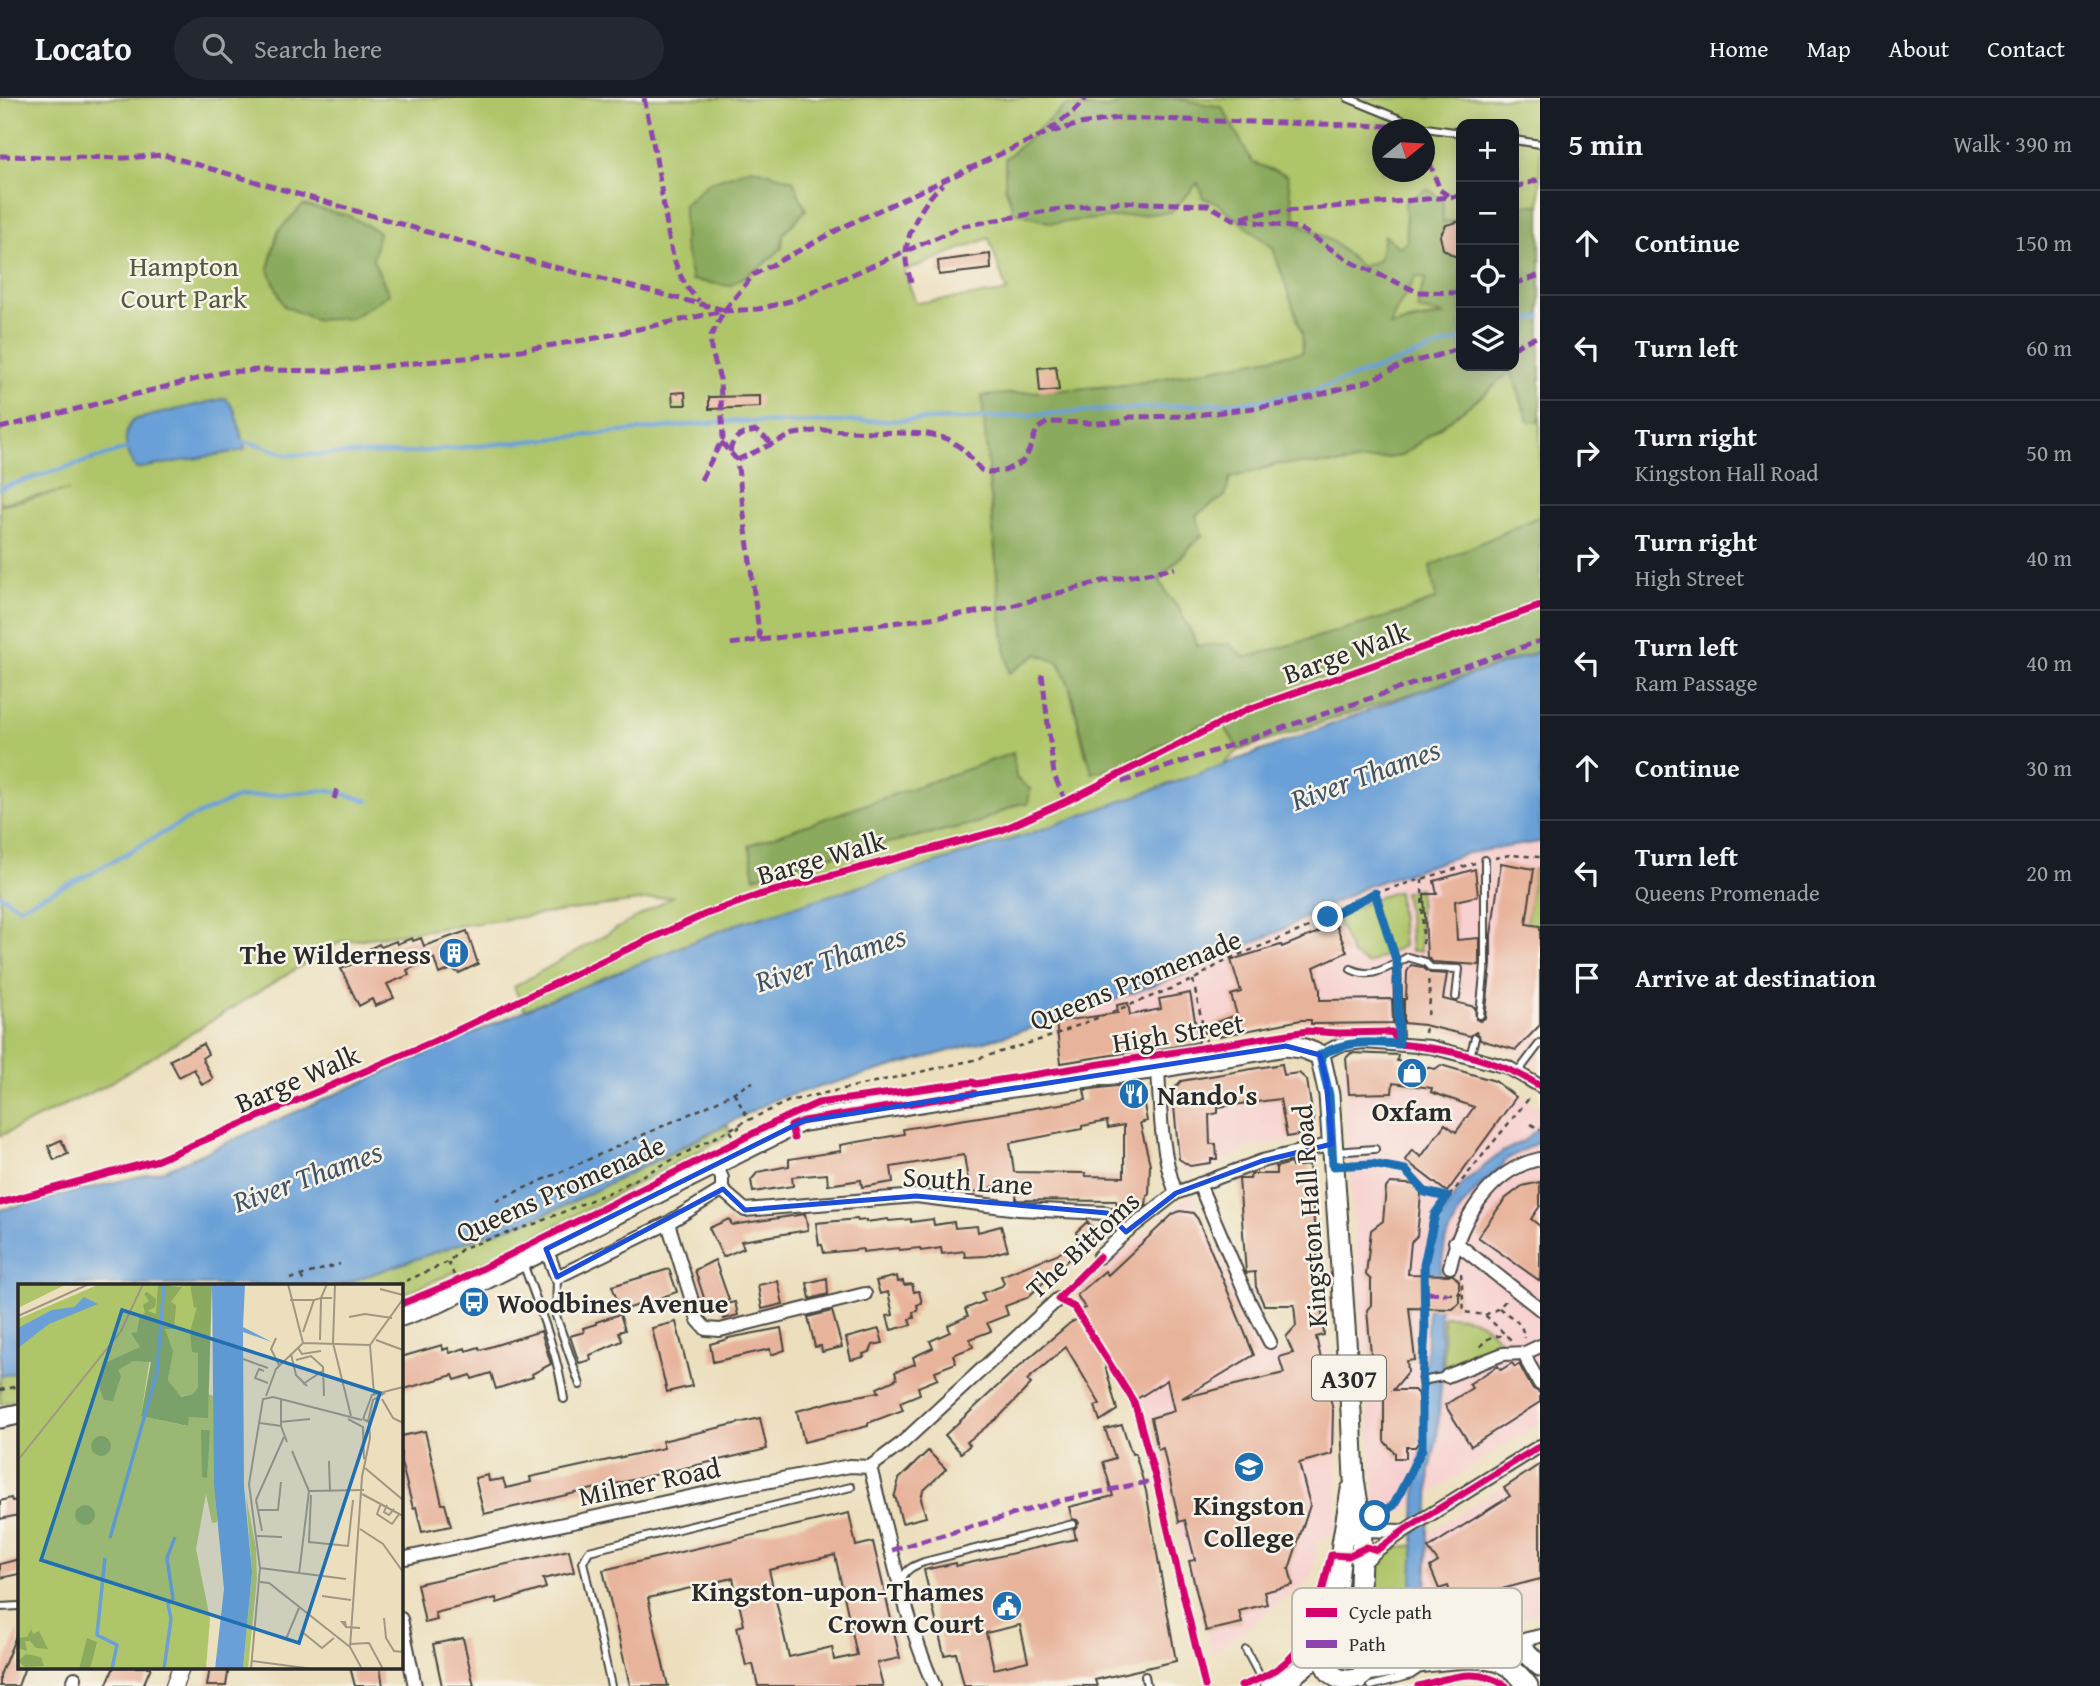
<!DOCTYPE html>
<html lang="en">
<head>
<meta charset="utf-8">
<style>
	:root { --surface:#171b24; --page:#242831; --text:#f1f3f6; --muted:#9ea1a6; --line:#363941 }
	body { margin:0; font-family:"Gentium Book Plus",serif; background:var(--page); color:var(--text) }
	.controls { position:absolute; right:21px; top:21px; display:grid; overflow:hidden; border-radius:14px; box-shadow:0 4px 18px #0003 }
	.controls button { width:63px; height:63px; display:grid; place-items:center; padding:0; border:0; border-bottom:2px solid var(--line); background:var(--surface); color:var(--text); font:35px sans-serif }
	.compass { position:absolute; left:1372px; top:21px; width:63px; height:63px; border-radius:50%; background:var(--surface); box-shadow:0 4px 18px #0003; rotate:72deg }
	.stop { position:absolute; width:21px; height:21px; margin:-16px; border:5px solid #1f6fb2; border-radius:50%; background:#fff }
	.stop.end { background:#1f6fb2; border-color:#fff; box-shadow:0 2px 7px #0008 }
	.list { margin:0; padding:0; list-style:none }
	h2 { display:flex; justify-content:space-between; align-items:center; height:91px; margin:0; padding:0 28px; font-size:30px }
	h2 small { font-size:23px; font-weight:400; color:var(--muted) }
	.list li { display:grid; grid-template-columns:46px 1fr auto; gap:21px; align-items:center; box-sizing:border-box; height:105px; padding:0 28px; border-top:2px solid var(--line) }
	.list b { display:block; font-size:26px; white-space:nowrap }
	.list p { margin:0; font-size:23px; white-space:nowrap; color:var(--muted) }
	.list em { font-size:23px; font-style:normal; color:var(--muted) }
	.icon { flex:none; width:38px; height:38px; fill:none; stroke:currentColor; stroke-width:2; stroke-linecap:round; stroke-linejoin:round }
	.map { position:relative; flex:none; width:1540px; height:1588px; overflow:hidden }
	header { display:flex; align-items:center; gap:42px; box-sizing:border-box; height:98px; padding:0 35px; background:var(--surface); border-bottom:2px solid var(--line) }
	header strong { font-size:33px }
	nav { display:flex; gap:38px; margin-inline-start:auto; font-size:24px }
	.search { width:490px; height:63px; background:var(--page); display:flex; align-items:center; gap:18px; box-sizing:border-box; padding:0 24px; border-radius:38px; color:var(--muted); font-size:26px }
	main { display:flex }
	aside { flex:1; background:var(--surface) }
	.map>svg:first-child { display:block }
	.built { fill:#f7d0cf }
	.green { fill:#afc569; stroke:#6d784a; stroke-width:2; fill-rule:evenodd }
	.forest { fill:#8baa5d; stroke:#5b6a44; stroke-width:2; fill-rule:evenodd }
	.water { fill:#6aa0d7; stroke:#4a6681; stroke-width:2 }
	.lines { fill:none; stroke-linecap:round; stroke-linejoin:round }
	.stream { stroke:#6aa0d7; stroke-width:4.5 }
	.building { fill:#e8b39b; fill-rule:evenodd }
	.service-casing { stroke:#484641; stroke-width:10 }
	.minor-casing { stroke:#484641; stroke-width:16 }
	.secondary-casing { stroke:#484641; stroke-width:19 }
	.primary-casing { stroke:#484641; stroke-width:23 }
	.path { stroke:#484641; stroke-width:2.5; stroke-dasharray:5 5; stroke-linecap:butt }
	.service { stroke:#fff; stroke-width:6 }
	.minor { stroke:#fff; stroke-width:12 }
	.secondary { stroke:#fff; stroke-width:16 }
	.primary { stroke:#fff; stroke-width:19 }
	.quiet { stroke:#8e44ad; stroke-width:5; stroke-dasharray:10 5; stroke-linecap:butt }
	.cycleway-casing { stroke:#f7f3e8; stroke-width:11 }
	.cycleway { stroke:#d6006c; stroke-width:7 }
	.route { stroke:#1f6fb2; stroke-width:9 }
	.marked { fill:none; stroke:#1d4ed8; stroke-width:5; stroke-linejoin:round }
	.labels { text-anchor:middle; dominant-baseline:central; stroke-width:5; stroke-linejoin:round; paint-order:stroke }
	.shield { fill:#f7f3e8; stroke:#686764; stroke-width:2 }
	.shield-label { font-size:26px; font-weight:bold; fill:#2b2b2b }
	.park-label { font-size:28px; fill:#53593e; stroke:#f7f3e8 }
	.street-label { font-size:28px; fill:#2b2b2b; stroke:#f7f3e8 }
	.poi-label { font-size:28px; font-weight:bold; fill:#2b2b2b; stroke:#f7f3e8; text-anchor:end }
	.water-label { font-size:30px; font-style:italic; fill:#415467; stroke:#f7f3e8 }
	.inset-river { fill:none; stroke:#6aa0d7; stroke-width:3.5 }
	.inset-road { fill:none; stroke:#9f9783; stroke-width:2 }
	.view { fill:#1f6fb2; fill-opacity:0.15; stroke:#1f6fb2; stroke-width:3.5 }
	.inset-edge { fill:none; stroke:#2b2b2b; stroke-width:3.5 }
	.key { fill:#f7f3e8; stroke:#bab7af; stroke-width:2 }
	.key-label { font-size:19px; fill:#2b2b2b }
</style>
</head>
<body>
<header>
<strong>Locato</strong>
<div class="search"><svg class="icon" aria-label="search" viewBox="0 0 24 24"><circle cx="10" cy="10" r="6"/><path d="M15 15l6 6"/></svg>Search here</div>
<nav><a>Home</a><a>Map</a><a>About</a><a>Contact</a></nav>
</header>
<main>
<div class="map">
<svg width="1540" height="1588" viewBox="0 0 1540 1588">
	<rect width="100%" height="100%" fill="#f7f3e8"/>
	<filter id="ink" filterUnits="userSpaceOnUse"><feTurbulence type="fractalNoise" baseFrequency=".0143" numOctaves="2"/><feDisplacementMap in="SourceGraphic" scale="14" xChannelSelector="R" yChannelSelector="G"/><feConvolveMatrix kernelMatrix="1 2 1 2 8 2 1 2 1" color-interpolation-filters="sRGB"/></filter>
	<filter id="wash" filterUnits="userSpaceOnUse"><feTurbulence type="fractalNoise" baseFrequency=".00686" numOctaves="4" result="noise"/><feDisplacementMap in="SourceGraphic" scale="28" xChannelSelector="R" yChannelSelector="G"/><feGaussianBlur stdDeviation="1.57" result="paint"/><feColorMatrix in="noise" values="0 0 0 0 0 0 0 0 0 0 0 0 0 0 0 0 0 1.4 0 .05"/><feComposite in="paint" operator="in"/></filter>
	<g filter="url(#wash)">
		<rect width="100%" height="100%" fill="#ecdfbd"/>
		<path class="built" d="M1540 744V969L1514 954 1431 931 1375 925 1314 926 1301 923 1157 951 1060 964 1054 924 1182 877 1277 834 1367 788 1468 755Z
			M1371 953 1439 965 1490 980 1540 1009V1324L1402 1415 1382 1421 1375 1407 1342 967 1351 954Z
			M1283 965 1299 972 1307 982 1312 1001 1314 1031 1306 1040 1247 1050 1208 1071 1185 1073 1176 1065 1169 994 1181 980Z
			M1191 1096 1267 1257 1327 1242 1338 1305 1337 1433 1318 1442 1312 1480 1212 1556 1144 1306 1074 1196Z
			M1506 1386 1530 1424 1540 1471V1512L1514 1524 1505 1531 1456 1528 1425 1530 1428 1435Z"/>
		<path class="green" d="M0 0H1540V203L1514 208V26H1461V210L1447 217 1408 223 1296 256 1127 287 1006 296 988 374 1000 511 1009 574 1038 556 1060 565 1069 587 1086 659 1124 666 1199 627 1223 626 1239 652 1223 667 1026 737 734 827 525 912 514 889 674 798 340 844 103 989 0 1038V407L69 392 0 405ZM1382 32H1424V74H1382ZM989 140 1007 194 916 205 904 173ZM1013 655 977 725 821 760 755 778 750 747Z
			M1511 272 1528 324H1540V418L1431 468 1436 501 1400 515 1245 560 1229 546 1198 548 1178 509 1168 498 1159 481 1202 438 1196 417 1225 398 1230 380 1279 366H1340L1401 358 1486 295Z
			M1534 771 1540 772V828L1526 826Z
			M1419 790 1421 853H1411L1409 824 1404 794Z
			M1398 793 1403 848 1368 866 1352 857 1336 820 1373 801Z
			M728 1027 730 1036 699 1053 458 1178 455 1174 401 1197V1187H340L524 1124 562 1109Z
			M1443 1218C1476 1218 1486 1223 1506 1250L1444 1274Z
			M19 1274V1301L0 1306V1278Z
			M1414 1447 1410 1530 1384 1532C1366 1513 1371 1489 1374 1465L1396 1450Z"/>
		<path class="forest" d="M1148 0H1171L1222 9 1253 65 1287 77 1296 123 1332 143 1362 169 1379 162 1384 137 1399 149 1407 144 1405 104 1427 91 1443 102V124L1461 122V268H1514V111L1518 107H1540V324H1529L1511 272 1486 295 1401 358 1340 366H1279L1230 380 1225 398 1196 417 1202 437 1159 481 1168 498 1178 509 1198 548 1229 546 1245 560 1400 515 1436 501 1430 468 1540 418V553L1239 652 1223 626 1199 627 1124 666 1092 675 1069 587 1060 565 1038 556 1009 575 1000 511 982 298 1127 287 1303 254 1302 235 1273 150 1218 106 1203 100 1198 85 1171 114 1052 125 1014 114 1005 88V61L1065 8 1108 10 1127 3ZM1416 178 1426 181 1420 195 1417 212 1444 217 1390 228 1395 215Z
			M752 70 793 82 806 112 783 136 782 150 763 167 729 188 692 182 684 146V107L708 85Z
			M303 107 349 118 379 134 373 162 389 196 352 220 316 222 284 208 268 171 278 133Z
			M1013 655 1016 680 1030 691 1028 706H1018L977 725 821 760 755 779 749 747Z"/>
		<path class="water" d="M226 300 235 313 245 352 136 371C127 354 120 338 133 322Z
			M1540 554V744L1468 755 1367 788 1277 834 1182 877 1054 924 776 1001 562 1109 524 1124 340 1187H19V1274L0 1278V1112L165 1072 525 912 734 827 1026 737 1223 667 1410 597Z
			M1540 1029V1043L1507 1061 1501 1070 1478 1090 1461 1110 1445 1145 1439 1184 1442 1274 1437 1340 1430 1373 1425 1530H1410L1417 1375 1424 1344 1429 1164 1436 1128 1463 1085 1502 1054 1522 1044Z"/>
		<g class="lines">
			<path class="stream" d="M1514 225 1540 219
				M243 344 260 347 288 357 407 355 731 323 784 325 966 321 1258 303 1314 293 1461 241
				M0 390 126 351
				M0 797 19 809 90 776 186 722 237 700 330 692 368 703"/>
		</g>
		<g id="blocks">
			<path class="building" d="M1461 123V157L1454 158 1443 151 1440 138 1446 127Z
				M990 156 991 171 939 177 938 163Z
				M1056 268 1059 292 1040 294 1038 270Z
				M685 294 686 307H673L672 295Z
				M760 298V309L709 311V299Z
				M1501 765 1534 771 1526 826 1540 828V927L1516 952 1480 942 1479 937 1476 934 1470 938 1424 927 1404 925V901H1406L1407 874 1411 867 1422 869 1430 875 1447 876 1443 901 1475 909 1476 921 1480 923 1485 920 1491 867V837Z
				M1475 771 1478 798 1455 803 1457 842 1479 840V867L1433 864 1427 859 1424 796H1437L1434 783Z
				M1336 827 1347 854 1314 869 1320 892V902L1392 901 1393 925 1311 926V922H1301L1220 938 1216 924 1237 917 1231 897 1241 894 1231 862 1281 847 1282 849Z
				M467 833 478 866 459 875 452 871 439 876 434 860 407 872 409 877 387 886 394 900 375 908 372 901 359 908 341 871 368 859 365 853 379 846 381 849 396 843 397 846 412 840 413 843 421 840 424 848Z
				M1190 895 1199 944 1150 953V951L1061 965 1056 924 1118 915 1117 907 1128 905 1130 917 1161 911 1159 901Z
				M203 946 208 956 202 960 213 981 202 987 194 971 179 979 170 962Z
				M1351 955 1398 957 1397 963 1435 971 1441 967 1495 983 1516 999 1447 1094 1405 1062 1412 1052 1421 1059 1445 1026 1456 1034 1474 1009 1431 994 1432 990 1393 985 1392 995 1349 996 1346 960Z
				M1282 966 1284 977 1299 975 1307 982 1314 1026 1307 1035 1287 1039 1280 1001 1218 1009V1015L1209 1017 1210 1046H1216L1217 1061H1211V1065L1190 1068 1179 1061 1173 998V992L1181 983Z
				M1140 985 1147 1023 1140 1025 1150 1066 1149 1097 1147 1098 1146 1108 1119 1115 1116 1103 1016 1102 1017 1085 991 1089V1092L970 1095 964 1057 891 1069 893 1084 862 1089 861 1082 828 1087 827 1076 792 1079 793 1088 753 1094 751 1082 758 1074 789 1068V1061L841 1053 840 1047 904 1036 903 1031 1086 1002 1084 992ZM1107 1023 1108 1030 1124 1027V1079L1086 1078 1085 1075 1014 1074 1010 1045 1082 1031V1028Z
				M61 1042 68 1056 54 1062 48 1048Z
				M1291 1065 1292 1069 1309 1067 1324 1237 1316 1239 1333 1312 1332 1356 1299 1365 1310 1407 1289 1471 1293 1487 1264 1494 1267 1506 1239 1513 1242 1525 1206 1533 1189 1463 1195 1462 1185 1422 1179 1424 1163 1350 1158 1352 1151 1320 1174 1313 1167 1282 1135 1302 1098 1241 1117 1312 1100 1323 1095 1308 1100 1306 1066 1249 1027 1282 1031 1286 1000 1318 967 1344 970 1347 961 1355 945 1337 1016 1271 1070 1225 1083 1218 1080 1212 1085 1210 1077 1197 1105 1173 1108 1177 1173 1116 1180 1113 1193 1115 1198 1121 1254 1257 1182 1300 1284 1275 1279 1259 1293 1255 1286 1239 1296 1228 1294 1207H1264L1256 1189 1255 1174 1246 1175 1239 1081H1250L1251 1076H1276V1069Z
				M1540 1084V1108L1531 1121 1540 1128V1183L1478 1139 1505 1101 1522 1088Z
				M1390 1085 1422 1087 1417 1138 1411 1144 1408 1176 1453 1177 1459 1183V1205L1453 1211 1409 1210 1415 1262 1407 1263 1408 1274 1393 1292H1414L1420 1298V1343L1415 1349H1406V1360H1395V1355L1384 1343V1298L1380 1295 1378 1277 1373 1278 1367 1212 1371 1207V1182L1366 1177 1371 1132 1383 1123 1386 1090Z
				M805 1116 808 1132 741 1143 744 1150 723 1159 709 1130 729 1121 732 1127Z
				M857 1121 858 1123 866 1122V1124L888 1121 889 1123 911 1121V1124L933 1121 934 1127 954 1124 955 1130 977 1128 978 1134 1001 1128 1008 1152 986 1158 965 1159 964 1153 942 1156 941 1150 921 1153 920 1150 899 1152 898 1150 863 1154V1151L824 1155 822 1147H819L816 1125Z
				M1087 1124 1097 1135 1027 1200 1005 1208 1008 1217 987 1225 991 1233 970 1241 973 1249 953 1257 956 1265 935 1273 938 1281 918 1289 920 1296 900 1304 903 1312 868 1325V1328L804 1344 797 1313 842 1301 879 1294 877 1290 897 1281 895 1274 915 1266 913 1259 933 1250 930 1243 950 1234 948 1227 968 1218 965 1211 985 1203 982 1195 1002 1188 1004 1185 1001 1178 1080 1147 1076 1134Z
				M715 1162 729 1202 708 1212 695 1172Z
				M669 1171 677 1194 621 1213 612 1188Z
				M897 1178 898 1184 903 1183 904 1187 912 1186 914 1194 919 1193 922 1205 917 1207 918 1213 913 1214 914 1220 909 1221 911 1227 891 1232 887 1218 893 1217 888 1194 880 1196 876 1183Z
				M827 1180 828 1196 810 1201 807 1185Z
				M778 1183 783 1206 762 1211 758 1187Z
				M735 1204 738 1217 724 1221 721 1207Z
				M832 1213 842 1249 822 1254 821 1248 815 1249 808 1219Z
				M620 1216 625 1232 619 1234 622 1243 590 1257 591 1262 579 1265 570 1238 584 1234 583 1230 596 1226V1224Z
				M676 1224 692 1288 667 1294 652 1230Z
				M781 1230 785 1252 771 1257 770 1251 713 1264 710 1246 728 1241V1240Z
				M879 1231 883 1245 873 1247 870 1254 863 1256 864 1259 851 1262 846 1240Z
				M541 1233 551 1266 532 1276 533 1279 496 1291 491 1275 472 1281 471 1277 455 1282 453 1277 401 1292V1259L442 1247 443 1252 448 1250 450 1255 465 1250 466 1253 479 1249 480 1252Z
				M1512 1265 1515 1269 1519 1266 1532 1290 1540 1295V1304L1471 1348 1445 1307 1472 1290 1469 1286 1498 1268 1501 1272Z
				M760 1320 767 1351 484 1416 475 1380 488 1377 489 1383 503 1381 506 1390 531 1384 530 1379 664 1350 662 1343Z
				M1122 1327 1132 1356 1135 1355 1146 1393 1176 1563 1095 1582 1097 1588H964L956 1555 944 1557 924 1472 956 1465V1468L1076 1441 1074 1432 1079 1425 1077 1422 1072 1421 1069 1409 1113 1398 1103 1364 1115 1360 1105 1331ZM1020 1527 1028 1563 994 1571 986 1535Z
				M425 1333 442 1406H445L451 1428 422 1434 416 1409 413 1410 401 1364V1338Z
				M928 1353 946 1371 923 1393 921 1401 926 1419 902 1425 896 1401 894 1400 899 1381Z
				M1540 1366V1481L1453 1504 1448 1488 1439 1491 1430 1469 1438 1464 1428 1450 1510 1398 1504 1390Z
				M11 1400 12 1403 19 1402V1417L0 1421V1403Z
				M849 1415 856 1448 873 1444 900 1560 877 1565 883 1588H758L753 1566 746 1568 737 1529 744 1527 733 1480 648 1500 668 1588H630L603 1472ZM835 1457 857 1557 834 1562 832 1549 789 1559 769 1472Z
				M569 1452 574 1474 543 1481 546 1490 497 1505 496 1500 435 1515 437 1522 425 1525 417 1486Z
				M19 1461V1476L0 1480V1466Z
				M19 1531V1569H25L18 1588H0V1577Z
				M463 1540 474 1588H442L433 1546Z
				M114 1569H151L143 1588H106Z
				M210 1569H229L226 1588H207Z
				M350 1569H380L383 1588H355Z"/>
		</g>
	</g>
	<g filter="url(#ink)">
		<use href="#blocks" fill-opacity="0" stroke="#484641" stroke-width="2"/>
		<g class="lines">
			<g class="service-casing">
				<path id="service" d="M1348 0 1419 29 1461 35
					M1514 42 1540 46
					M1351 871C1368 880 1381 873 1397 865
					M1480 917 1485 866V762
					M1399 946 1397 865 1408 859 1425 864 1431 870 1459 871 1456 899
					M1470 958 1475 940
					M1518 974 1540 945
					M1334 1054 1375 1051
					M523 1165C539 1210 557 1253 564 1301
					M557 1179 556 1218 580 1287
					M1422 1283 1447 1278
					M901 1484C904 1472 913 1468 924 1464L1073 1426
					M0 1509 19 1508
					M1246 1552 1265 1588
					M1145 1578 1147 1588
					M1354 1582 1362 1588
					M611 1588 583 1464 589 1453 851 1389
					M1371 1588 1411 1577 1417 1573"/>
			</g>
			<g class="minor-casing">
				<path id="minor" d="M1320 957 1339 947 1364 944 1431 949 1507 969 1540 988
					M1158 970C1160 1011 1161 1056 1176 1095
					M716 1067 722 1080V1092
					M1199 1086 1249 1203 1270 1244
					M722 1092 745 1112 916 1098 1019 1111 1107 1115 1126 1134
					M668 1125 698 1222 706 1231 720 1232 865 1196
					M1455 1144 1540 1211
					M546 1151 557 1179 668 1125 722 1092
					M1099 1159 1126 1134 1176 1095 1262 1063 1332 1046
					M1450 1169C1460 1123 1490 1071 1540 1061
					M1525 1255 1528 1265 1540 1286
					M1447 1278 1503 1256 1525 1255 1540 1248
					M870 1369C889 1442 904 1519 934 1588
					M1362 1432 1403 1433
					M401 1461 717 1393 850 1368 870 1369 901 1346 1058 1201
					M1361 1467 1377 1452 1404 1433 1540 1348
					M401 1521 415 1588
					M1515 1544 1540 1538
					M72 1588 75 1580"/>
			</g>
			<g class="secondary-casing">
				<path id="secondary" d="M174 1588 181 1569"/>
			</g>
			<g class="primary-casing">
				<path id="primary" d="M401 1218 440 1204 800 1024 1019 988 1158 970 1286 948 1302 950 1320 957 1329 997 1351 1314 1354 1381 1362 1432 1359 1516 1361 1537
					M0 1320 19 1316
					M1323 1557a25 25 0 1 1 50 0a25 25 0 1 1-50 0Z
					M1332 1537 1342 1446 1351 1392
					M1369 1542 1398 1544 1485 1537 1503 1539 1521 1549 1540 1568
					M1366 1573C1401 1569 1474 1552 1504 1566 1514 1571 1521 1579 1528 1588
					M1274 1588 1291 1579 1323 1553"/>
			</g>
			<path class="path" d="M1495 760 1510 757 1540 759
				M1422 781 1423 851
				M1375 795 1394 855
				M1193 882 1206 943
				M1428 917 1430 902 1428 878
				M1425 935 1426 928
				M734 995 749 1022
				M1531 1026 1540 1032
				M733 1037 731 1034 739 1030 738 1027
				M1349 1067 1372 1066 1405 1072 1425 1094 1447 1099
				M496 1103 712 1006 753 984
				M448 1164 454 1177
				M1461 1176 1464 1214 1485 1217 1511 1242
				M301 1178 305 1187
				M290 1181 340 1166
				M397 1187 448 1164 463 1150 537 1125 617 1091 738 1027 789 1003 974 962 1049 939 1193 882 1226 862 1304 831 1375 795 1475 765
				M1447 1196 1463 1195
				M1499 1210C1511 1220 1523 1223 1524 1240
				M1485 1217 1499 1210 1507 1201
				M1480 1249C1487 1239 1494 1237 1507 1238
				M1423 1272 1425 1231 1424 1166 1435 1116 1530 999
				M0 1292 19 1288
				M1377 1417 1394 1407 1422 1351V1293"/>
			<use href="#service" class="service"/>
			<use href="#minor" class="minor"/>
			<use href="#secondary" class="secondary"/>
			<use href="#primary" class="primary"/>
			<path class="quiet" d="M644 0C651 32 657 64 662 97 669 135 669 174 699 203
				M1051 34 1080 26 1118 20 1419 29
				M1424 50 1440 92 1450 99
				M0 58 125 60 164 57 507 157 724 212
				M1514 90 1540 81
				M1242 119 1263 115 1461 98
				M911 184C909 175 905 166 906 156 906 134 926 99 943 86
				M1514 186 1540 177
				M1514 247 1516 249 1523 244 1540 238
				M0 330 225 274 260 272 336 273 476 259 591 241 724 213 759 211 794 202 963 128 1053 112 1121 104 1208 107 1233 121 1299 130 1351 164 1418 194 1461 195
				M721 344 737 362 760 542 730 546
				M730 354C733 337 741 336 756 333L772 345
				M737 362 794 336 822 332 928 336 948 341 964 352 981 372 988 374 1004 373 1022 364 1028 355 1037 331 1048 324 1097 325 1119 324 1130 319 1189 318 1285 306 1369 283 1406 265 1436 258 1461 250
				M701 382 723 340 720 281 711 251V238L724 213 753 177 845 128 1044 36 1073 14 1086 0
				M760 542 1000 511 1103 483 1175 470
				M1042 576 1054 677 1066 704
				M1122 684 1540 543
				M334 701 338 687
				M1428 1195 1447 1196
				M892 1452 1059 1403 1156 1382"/>
			<g class="cycleway-casing">
				<path id="cycleway" d="M794 1040 791 1028 803 1023 974 995
					M0 1105 158 1062 435 943 621 854 706 816 759 797 1002 732 1069 702 1246 612 1540 508
					M1099 1159 1058 1201 1074 1209 1134 1304 1138 1317 1156 1382 1205 1588
					M401 1206 455 1184 782 1021 818 1005 973 984 975 986 1307 933 1338 935 1392 934 1399 946C1449 951 1497 961 1540 988
					M1241 1588C1312 1565 1315 1521 1331 1457L1348 1458 1367 1449 1377 1452 1406 1431 1540 1348
					M1418 1588C1451 1580 1476 1568 1506 1588"/>
			</g>
			<use href="#cycleway" class="cycleway"/>
		</g>
	</g>
	<g class="lines" filter="url(#ink)">
		<path class="route" d="M1328 819 1375 795 1397 865 1399 946C1368 944 1349 942 1320 957L1329 997 1333 1068 1372 1066 1405 1072 1425 1094 1447 1099 1435 1116 1424 1167 1425 1231 1422 1283V1351L1394 1407 1375 1418"/>
	</g>
	<path class="marked" d="M1286 948 1320 957 1326 981 1332 1046 1262 1063 1176 1095 1126 1134 1107 1115 916 1098 745 1112 723 1091 557 1179 546 1151 803 1023Z"/>
	<defs>
		<g id="building-disc" transform="scale(1.575)"><circle r="9.5" fill="#1f6fb2" stroke="#f7f3e8"/><path d="M-4-6H4V6H1V3H-1V6H-4ZM-2.5-4.3h1.7v1.8h-1.7ZM.8-4.3h1.7v1.8H.8ZM-2.5-1h1.7V.8h-1.7ZM.8-1h1.7V.8H.8Z" fill="#fff"/></g>
		<g id="shop-disc" transform="scale(1.575)"><circle r="9.5" fill="#1f6fb2" stroke="#f7f3e8"/><path d="M-5-2.5h2.3a2.7 3.5 0 0 1 5.4 0H5L5.5 6h-11ZM-1.5-2.5h3a1.5 2.3 0 0 0-3 0Z" fill="#fff"/></g>
		<g id="restaurant-disc" transform="scale(1.575)"><circle r="9.5" fill="#1f6fb2" stroke="#f7f3e8"/><path d="M-5-6h1v4h1v-4h1v4h1v-4h1v5L-1.5 .5V6h-2V.5L-5-1ZM5-6V6H3V1.5H1.5Q1.5-4 5-6Z" fill="#fff"/></g>
		<g id="bus-disc" transform="scale(1.575)"><circle r="9.5" fill="#1f6fb2" stroke="#f7f3e8"/><path d="M-5-6H5V4H4V6H2V4H-2V6H-4V4H-5ZM-3.5-4V0h7V-4ZM-3.5 1.2v1.5H-2V1.2ZM2 1.2v1.5H3.5V1.2Z" fill="#fff"/></g>
		<g id="university-disc" transform="scale(1.575)"><circle r="9.5" fill="#1f6fb2" stroke="#f7f3e8"/><path d="M0-5L7-2L0 1L-7-2ZM-4 1L0 2.5L4 1V4Q0 6-4 4Z" fill="#fff"/></g>
		<g id="civic-disc" transform="scale(1.575)"><circle r="9.5" fill="#1f6fb2" stroke="#f7f3e8"/><path d="M-.6-6.5H3V-4.5H.6V-3L4-1V1h2V6H-6V1h2V-1L-.6-3ZM-1.2 2.5V6h2.4V2.5Z" fill="#fff"/></g>
	</defs>
	<g fill-rule="evenodd">
		<use href="#building-disc" x="454" y="855"/>
		<use href="#shop-disc" x="1412" y="975"/>
		<use href="#restaurant-disc" x="1134" y="996"/>
		<use href="#bus-disc" x="474" y="1204"/>
		<use href="#university-disc" x="1249" y="1369"/>
		<use href="#civic-disc" x="1007" y="1508"/>
	</g>
	<g class="labels">
		<rect class="shield" x="1312" y="1257.5" width="74" height="45" rx="5"/>
		<g class="shield-label">
			<text x="1349" y="1280">A307</text>
		</g>
		<g class="park-label">
			<text x="184" y="167">Hampton<tspan x="184" dy="32">Court Park</tspan></text>
		</g>
		<g class="street-label">
			<text transform="translate(1346 554) rotate(-20)">Barge Walk</text>
			<text transform="translate(821 759) rotate(-16)">Barge Walk</text>
			<text transform="translate(1135 881) rotate(-22)">Queens Promenade</text>
			<text transform="translate(1178 934) rotate(-9)">High Street</text>
			<text transform="translate(297 980) rotate(-23)">Barge Walk</text>
			<text transform="translate(968 1082) rotate(4)">South Lane</text>
			<text transform="translate(560 1090) rotate(-24)">Queens Promenade</text>
			<text transform="translate(1309 1118) rotate(-94)">Kingston Hall Road</text>
			<text transform="translate(1082 1146) rotate(-43)">The Bittoms</text>
			<text transform="translate(649 1383) rotate(-12)">Milner Road</text>
		</g>
		<g class="poi-label">
			<text x="431" y="855">The Wilderness</text>
			<text x="1157" y="996" text-anchor="start">Nando's</text>
			<text x="1412" y="1012" text-anchor="middle">Oxfam</text>
			<text x="497" y="1204" text-anchor="start">Woodbines Avenue</text>
			<text x="1249" y="1406" text-anchor="middle">Kingston<tspan x="1249" dy="32">College</tspan></text>
			<text x="984" y="1492">Kingston-upon-Thames<tspan x="984" dy="32">Crown Court</tspan></text>
		</g>
		<g class="water-label">
			<text transform="translate(1365 676) rotate(-20)">River Thames</text>
			<text transform="translate(830 860) rotate(-18)">River Thames</text>
			<text transform="translate(307 1078) rotate(-20)">River Thames</text>
		</g>
	</g>
	<g transform="translate(18 1186)">
		<rect width="385" height="385" fill="#ecdfbd"/>
		<path d="M0 0H49L0 24ZM82 0H143L123 132 169 142 171 133 190 128 189 110 196 112 199 238 194 239 188 210 178 265 192 335 188 385H0V35ZM163 0H172L180 22V103L175 110 162 113 150 96 153 77 147 45H156L153 18ZM228 212 238 264 239 294 230 385H225L234 288Z" fill="#afc569"/>
		<path d="M140 0 164 3 153 18 158 21 156 45H147L155 67 150 96 163 113 175 110 180 103V69L174 68 172 48 179 23 176 24 172 0H194L190 134 171 133 170 142 123 132 133 78 115 77 100 86 103 92 95 117 86 116 81 103 89 78 122 63 113 49 119 48 122 31 127 29 125 21 131 17 126 10 129 8 138 15 137 23 130 27 138 30ZM183 146H192L189 194 184 193ZM73 162a10 10 0 1 1 20 0a10 10 0 1 1-20 0ZM57 231a10 10 0 1 1 20 0a10 10 0 1 1-20 0ZM13 345 15 350 21 347 30 365 18 364 12 357H7L9 367 0 364V354L9 353ZM69 354 79 358 74 378 71 385H61ZM8 370 23 373 26 382 7 383 0 377Z" fill="#8baa5d"/>
		<path d="M194 0H227L225 43 254 58 225 48 226 202 234 288 225 385H197L206 305 196 200ZM66 13 80 20 31 40 0 64V44L34 26 56 23Z" fill="#6aa0d7"/>
		<path class="inset-river" d="M92 254 139 88 146 0M87 274 79 351 99 361 94 385M146 385 153 335 150 320 155 315 149 274 157 253"/>
		<path class="inset-road" d="M270 0 285 59M317 0 315 59 333 132M362 5 385 11M272 16H296M0 32 71 0M331 33 347 30 374 34M285 48 296 16 303 14 309 0M258 54 253 65 261 81M302 56 303 14H314M358 56 385 66M285 59 352 61 385 15M352 61 356 110M280 64 284 70 303 67M273 70 278 91 289 102M225 75 250 84M278 76 293 72 305 83 306 112M246 87 241 85 237 94 250 99M285 100 306 86M248 112 258 85 285 59M364 115 375 134 385 139M263 116V142L269 158M330 135 345 143 346 175M345 135 354 111 385 103M350 137 355 116 367 109M262 138 292 135M242 139 263 142M274 167 291 207 281 290M0 176 103 47 125 0M311 177 312 208M347 184 385 216M291 207 346 206M344 210 385 232M293 211 291 258 330 262 335 216M238 216 266 153M238 216 244 247M363 219 359 230 374 240 382 229M369 221 366 228 371 231 376 225M241 226H260L263 198M342 245 365 260 385 288M239 252 264 253M242 284 328 295M242 298 251 299 332 363M304 312 333 316M366 334 368 354 376 367 385 368M328 343 324 338H327L328 343 342 344M283 347 304 364 316 354M268 355 281 324M332 360 351 359 365 385M234 377 295 385M233 385 242 284 231 200 245 115 255 113 344 136M344 385 332 363 344 193 352 154 351 138 345 135"/>
		<path class="view" d="M104 26 362 109 281 359 23 276Z"/>
		<rect width="385" height="385" class="inset-edge"/>
	</g>
	<rect x="1292" y="1490" width="230" height="80" rx="10" class="key"/>
	<rect x="1306" y="1510" width="31" height="9" fill="#d6006c"/>
	<rect x="1306" y="1542" width="31" height="8" fill="#8e44ad"/>
	<g class="key-label">
		<text x="1349" y="1521">Cycle path</text>
		<text x="1349" y="1553">Path</text>
	</g>
</svg>
<div class="controls">
<button>+</button>
<button>−</button>
<button><svg class="icon" aria-label="locate" viewBox="0 0 24 24"><circle cx="12" cy="12" r="6"/><path d="M12 2v4M12 18v4M2 12h4M18 12h4"/></svg></button>
<button><svg class="icon" aria-label="layers" viewBox="0 0 24 24"><path d="M12 4l9 5-9 5-9-5zM3 14l9 5 9-5"/></svg></button>
</div>
<svg class="compass" viewBox="-18 -18 36 36"><path d="M0-13l5 13h-10z" fill="#e53935"/><path d="M0 13l5-13h-10z" fill="#9ea1a6"/></svg>
<div class="stop" style="left:1375px;top:1418px"></div>
<div class="stop end" style="left:1328px;top:819px"></div>
</div>
<aside>
<h2>5 min<small>Walk · 390 m</small></h2>
<ul class="list">
<li><svg class="icon" aria-label="ahead" viewBox="0 0 24 24"><path d="M12 20V5M6 11l6-6 6 6"/></svg><div><b>Continue</b></div><em>150 m</em></li>
<li><svg class="icon" aria-label="left" viewBox="0 0 24 24"><path d="M17 20v-9H6M10 6l-5 5 5 5"/></svg><div><b>Turn left</b></div><em>60 m</em></li>
<li><svg class="icon" aria-label="right" viewBox="0 0 24 24"><path d="M7 20v-9h11M14 6l5 5-5 5"/></svg><div><b>Turn right</b><p>Kingston Hall Road</p></div><em>50 m</em></li>
<li><svg class="icon" aria-label="right" viewBox="0 0 24 24"><path d="M7 20v-9h11M14 6l5 5-5 5"/></svg><div><b>Turn right</b><p>High Street</p></div><em>40 m</em></li>
<li><svg class="icon" aria-label="left" viewBox="0 0 24 24"><path d="M17 20v-9H6M10 6l-5 5 5 5"/></svg><div><b>Turn left</b><p>Ram Passage</p></div><em>40 m</em></li>
<li><svg class="icon" aria-label="ahead" viewBox="0 0 24 24"><path d="M12 20V5M6 11l6-6 6 6"/></svg><div><b>Continue</b></div><em>30 m</em></li>
<li><svg class="icon" aria-label="left" viewBox="0 0 24 24"><path d="M17 20v-9H6M10 6l-5 5 5 5"/></svg><div><b>Turn left</b><p>Queens Promenade</p></div><em>20 m</em></li>
<li><svg class="icon" aria-label="arrive" viewBox="0 0 24 24"><path d="M6 21V4h12l-3 4 3 4H6"/></svg><div><b>Arrive at destination</b></div></li>
</ul>
</aside>
</main>
</body>
</html>
